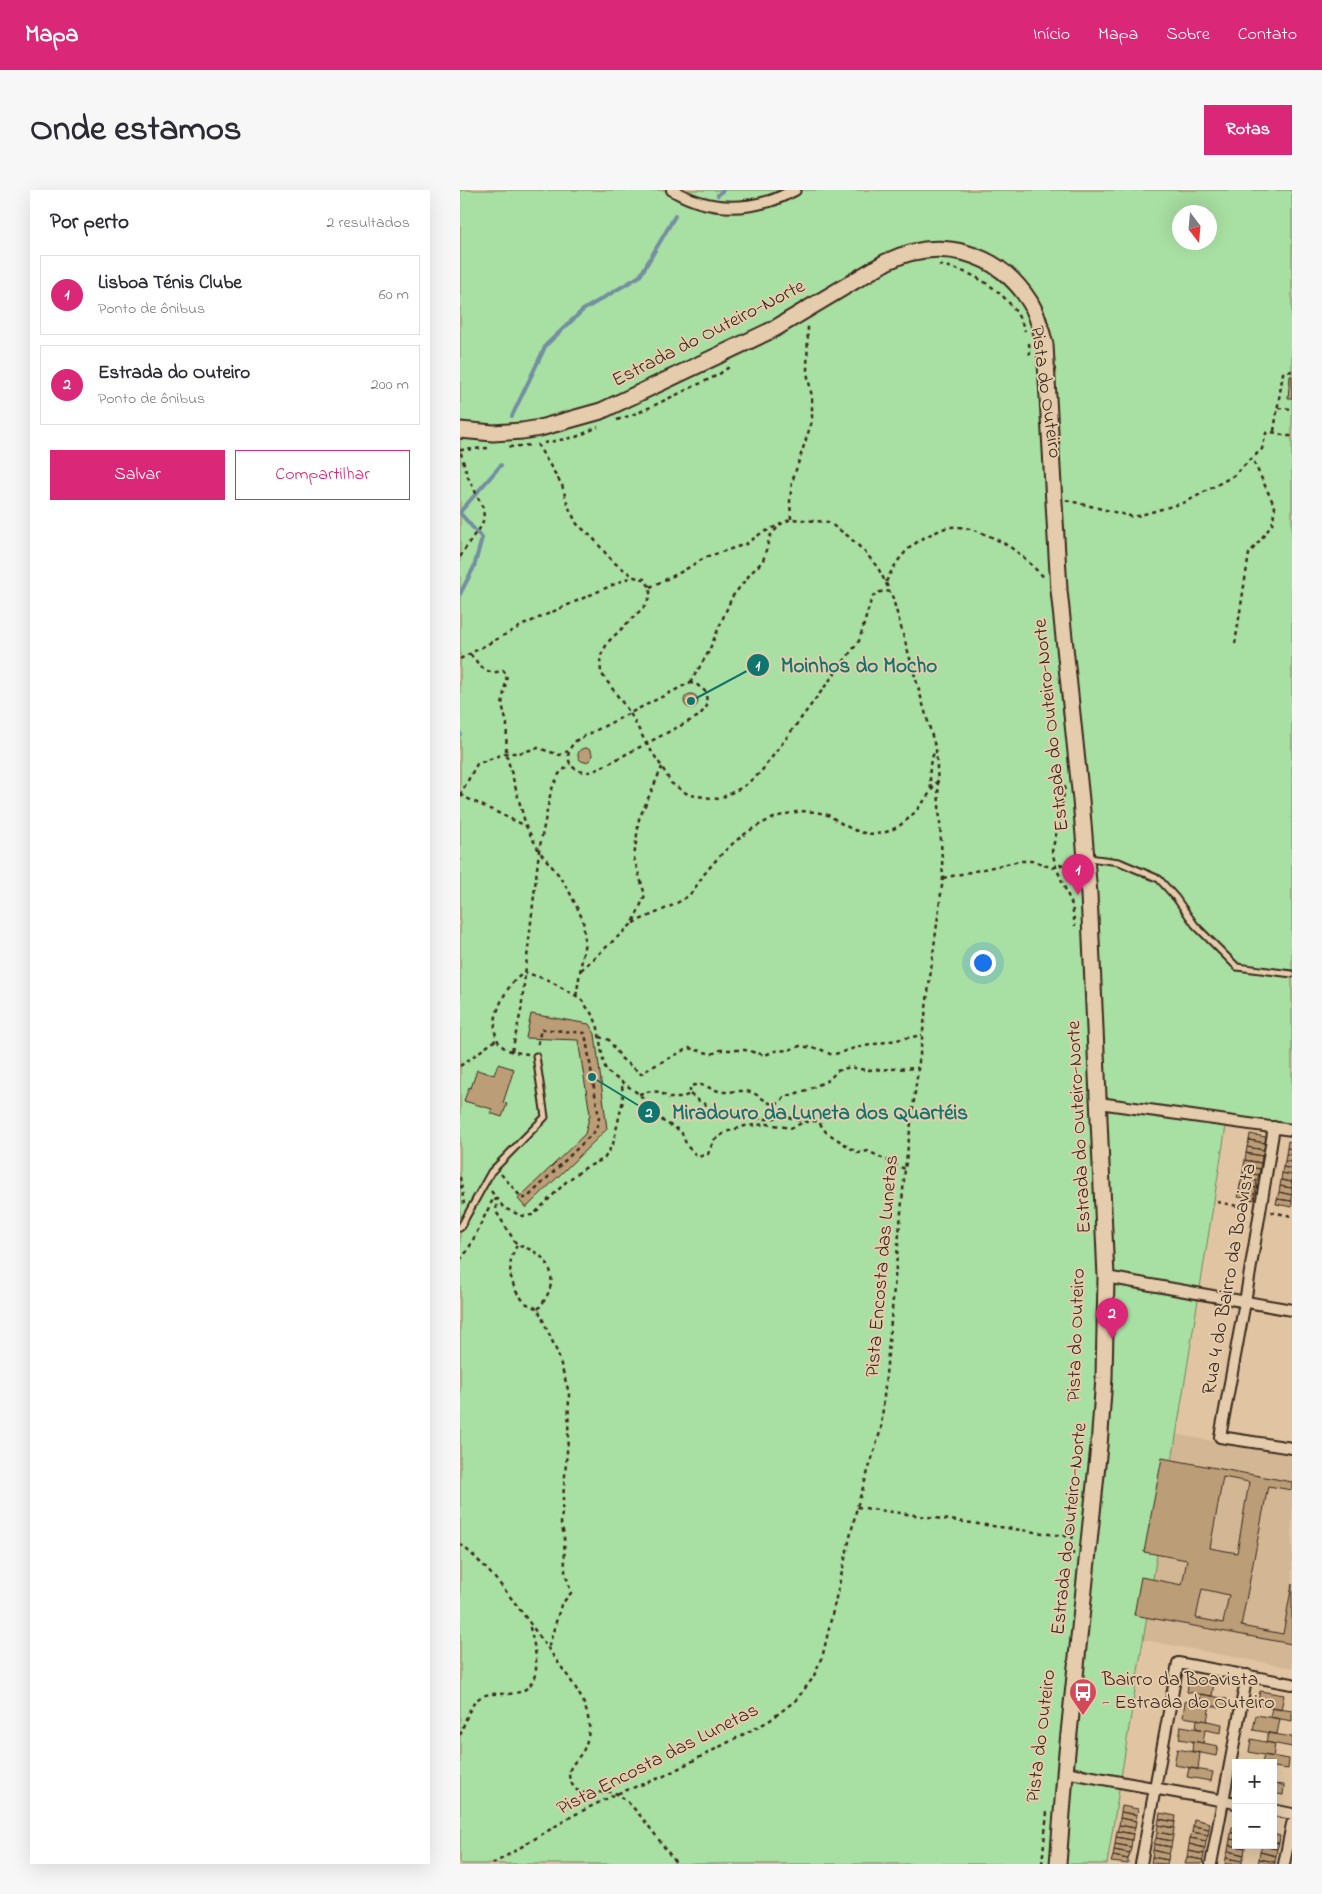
<!DOCTYPE html>
<html lang="pt">
<head>
<meta charset="utf-8">
<style>
	:root { --surface:#fff; --page:#f7f7f7; --text:#2b2b33; --muted:#7c7c81; --line:#e1e1e2; --accent:#db2777 }
	body { margin:0; font-family:"Indie Flower",sans-serif; background:var(--page); color:var(--text) }
	.controls { position:absolute; right:15px; bottom:15px; display:grid; overflow:hidden; border-radius:0px; box-shadow:0 5px 20px #0002 }
	.controls button { width:45px; height:45px; display:grid; place-items:center; padding:0; border:0; border-bottom:1px solid var(--line); background:var(--surface); color:var(--text); font:25px sans-serif }
	.compass { position:absolute; left:712px; top:15px; width:45px; height:45px; border-radius:50%; background:var(--surface); box-shadow:0 5px 20px #0002; rotate:164deg }
	.you { position:absolute; left:522px; top:772px; width:18px; height:18px; margin:-12px; border:4px solid #fff; border-radius:50%; background:#1a73e8; box-shadow:0 0 0 8px #1a73e833 }
	.badge { display:grid; place-items:center; width:32px; height:32px; border-radius:50%; background:var(--accent); color:#fff; font-size:16px; font-weight:700 }
	.pin { position:absolute; translate:-50% -41px; filter:drop-shadow(0 1px 2px #0008) }
	.pin::after { content:''; position:absolute; top:26px; width:18px; height:15px; background:inherit; clip-path:polygon(0 0,100% 0,50% 100%) }
	.list { margin:0; padding:0; list-style:none }
	h2 { display:flex; justify-content:space-between; align-items:center; height:65px; margin:0; padding:0 20px; font-size:21px }
	h2 small { font-size:16px; font-weight:400; color:var(--muted) }
	.list li { display:grid; grid-template-columns:32px 1fr auto; gap:15px; align-items:center; box-sizing:border-box; height:80px; margin:0 10px 10px; padding:0 10px; border:1px solid var(--line); border-radius:0px }
	.list b { display:block; font-size:19px; white-space:nowrap }
	.list p { margin:0; font-size:16px; white-space:nowrap; color:var(--muted) }
	.list em { font-size:16px; font-style:normal; color:var(--muted) }
	.actions { display:flex; gap:10px; padding:15px 20px }
	.actions a { flex:1; padding:11px 0; border:1px solid var(--accent); border-radius:0px; text-align:center; font-size:18px; color:var(--accent) }
	.actions .main { background:var(--accent); color:#fff }
	.map { position:relative; flex:none; width:832px; height:1674px; overflow:hidden; border-radius:0px }
	header { display:flex; align-items:center; gap:30px; box-sizing:border-box; height:70px; padding:0 25px; background:var(--accent); color:#fff }
	header strong { font-size:24px }
	nav { display:flex; gap:28px; margin-inline-start:auto; font-size:18px }
	.intro { display:flex; align-items:center; justify-content:space-between; box-sizing:border-box; height:120px; padding:0 30px }
	h1 { margin:0; font-size:35px }
	.button { padding:12px 22px; border-radius:0px; background:var(--accent); color:#fff; font-size:18px; font-weight:700 }
	main { display:flex; gap:30px; padding:0 30px }
	aside { flex:1; background:var(--surface); border-radius:0px; box-shadow:0 5px 20px #0002 }
	.map>svg:first-child { display:block }
	.built { fill:#d3b693 }
	.green { fill:#a8dfa2; stroke:#728460; fill-rule:evenodd }
	.lines { fill:none; stroke-linecap:round; stroke-linejoin:round }
	.stream { stroke:#738fa1; stroke-width:4 }
	.building { fill:#bb9d77; stroke:#3b2a1e; fill-rule:evenodd }
	.lane-casing { stroke:#3b2a1e; stroke-width:9 }
	.street-casing { stroke:#3b2a1e; stroke-width:14 }
	.secondary-casing { stroke:#3b2a1e; stroke-width:19 }
	.path { stroke:#3b2a1e; stroke-width:2.5; stroke-dasharray:4 4; stroke-linecap:butt }
	.lane { stroke:#e5ccad; stroke-width:5 }
	.street { stroke:#e5ccad; stroke-width:10 }
	.secondary { stroke:#e5ccad; stroke-width:15 }
	.labels { text-anchor:middle; dominant-baseline:central; stroke-width:4; stroke-linejoin:round; paint-order:stroke }
	.street-label { font-size:20px; fill:#3b2a1e; stroke:#e5ccad }
	.poi-label { font-size:20px; fill:#3b2a1e; stroke:#e5ccad; text-anchor:start }
	.leader { fill:none; stroke:#0f766e; stroke-width:2 }
	.callout-dot { fill:#0f766e; stroke:#e5ccad; stroke-width:2 }
	.mark-label { font-size:15px; text-anchor:middle; font-weight:bold; fill:#fff }
	.callout-label { font-size:21px; text-anchor:middle; font-weight:bold; fill:#0f766e; stroke:#e5ccad; stroke-width:4; stroke-linejoin:round; paint-order:stroke }
</style>
</head>
<body>
<header>
<strong>Mapa</strong>
<nav><a>Início</a><a>Mapa</a><a>Sobre</a><a>Contato</a></nav>
</header>
<div class="intro"><h1>Onde estamos</h1><a class="button">Rotas</a></div>
<main>
<aside>
<h2>Por perto<small>2 resultados</small></h2>
<ul class="list">
<li><span class="badge">1</span><div><b>Lisboa Ténis Clube</b><p>Ponto de ônibus</p></div><em>60 m</em></li>
<li><span class="badge">2</span><div><b>Estrada do Outeiro</b><p>Ponto de ônibus</p></div><em>200 m</em></li>
</ul>
<div class="actions"><a class="main">Salvar</a><a>Compartilhar</a></div>
</aside>
<div class="map">
<svg width="832" height="1674" viewBox="0 0 832 1674">
	<rect width="100%" height="100%" fill="#e1c5a2"/>
	<filter id="ink" filterUnits="userSpaceOnUse"><feTurbulence type="fractalNoise" baseFrequency=".02" numOctaves="2"/><feDisplacementMap in="SourceGraphic" scale="10" xChannelSelector="R" yChannelSelector="G"/><feConvolveMatrix kernelMatrix="1 2 1 2 8 2 1 2 1" color-interpolation-filters="sRGB"/></filter>
	<g filter="url(#ink)">
		<path class="built" d="M704 1242 832 1266V1478L669 1447Z"/>
		<path class="green" d="M0 0H832V944L766 936 647 1674H0ZM719 22H749V52H719Z"/>
		<g class="lines">
			<path class="stream" d="M258 5 263 0
				M52 226 86 155 123 120 180 86 215 26
				M0 322 41 275
				M0 323 22 348 14 377 0 404
				M0 543V544"/>
		</g>
		<path class="building" d="M830 186H832V208H828Z
			M224 511a7 7 0 1 1 14 0a7 7 0 1 1-14 0Z
			M118 565a7 7 0 1 1 14 0a7 7 0 1 1-14 0Z
			M71 824 129 834 135 844 147 939 66 1018 58 1009 125 944 130 924 118 850 66 848Z
			M38 874 54 879 43 913 47 914 42 927 30 923 32 919 4 911 9 897 11 898 17 880 34 885Z
			M790 944 806 947 805 953 789 950Z
			M789 950 805 953 804 960 787 957Z
			M828 951 832 952V959L827 958Z
			M787 957 804 960 802 966 786 963Z
			M827 958 832 959V965L826 964Z
			M786 963 802 966 801 973 785 970Z
			M826 964 832 965V972L825 971Z
			M785 970 801 973 800 979 784 976Z
			M825 971 832 972V979L823 977Z
			M784 976 800 979 799 985 783 982Z
			M823 977 832 979V985L822 983Z
			M783 982 799 985 797 991 782 988Z
			M822 983 832 985V992L821 990Z
			M782 988 797 991 796 998 780 995Z
			M821 990 832 992V998L820 996Z
			M780 995 796 998 795 1004 779 1001Z
			M820 996 832 998V1005L819 1002Z
			M779 1001 795 1004 794 1010 778 1007Z
			M819 1002 832 1005V1011L817 1009Z
			M817 1009 832 1011V1017L816 1014Z
			M702 1268 832 1292V1300L808 1296 781 1436 823 1444 832 1394V1454L674 1425 681 1387 722 1395 727 1370 684 1362ZM763 1287 789 1292 777 1363 750 1358ZM742 1399 769 1405 763 1433 736 1428Z
			M729 1488 754 1492 752 1506 727 1502Z
			M800 1501 824 1505 821 1520 797 1515Z
			M741 1504 767 1509 765 1518 740 1514Z
			M725 1511 750 1515 747 1531 723 1527Z
			M812 1518 832 1521V1531L810 1527Z
			M796 1525 820 1529 817 1544 793 1540Z
			M737 1529 762 1534 761 1543 736 1538Z
			M721 1536 745 1540 743 1553 719 1549Z
			M808 1543 832 1547V1557L806 1552Z
			M791 1549 815 1554 813 1567 789 1562Z
			M733 1551 758 1556 756 1566 732 1561Z
			M717 1559 740 1563 738 1579 714 1575Z
			M804 1565 829 1569 828 1579 813 1577V1573H802Z
			M729 1578 753 1582 751 1591 727 1587Z
			M813 1594 824 1595 823 1605 813 1603Z
			M662 1616 678 1619 677 1625 661 1622Z
			M661 1622 677 1625 676 1631 660 1628Z
			M700 1623 716 1626 715 1632 699 1629Z
			M660 1628 676 1631 675 1638 659 1635Z
			M699 1629 715 1632 714 1638 698 1635Z
			M734 1629 750 1633 749 1639 733 1636Z
			M659 1635 675 1638 673 1644 657 1641Z
			M698 1635 714 1638 713 1645 697 1642Z
			M733 1636 749 1639 748 1645 732 1642Z
			M772 1637H776V1643H771Z
			M657 1641 673 1644 672 1650 656 1647Z
			M697 1642 713 1645 712 1651 696 1648Z
			M732 1642 748 1645 746 1651 730 1648Z
			M771 1643H776V1650L770 1649Z
			M813 1644 820 1646 819 1653 813 1652Z
			M656 1647 672 1650 671 1657 655 1654Z
			M696 1648 712 1651 711 1657 694 1654Z
			M730 1648 746 1651 745 1658 729 1654Z
			M770 1649 776 1650V1655H785V1658L769 1655Z
			M813 1652 819 1653 817 1659 802 1656 813 1655Z
			M655 1654 671 1657 670 1663 654 1660Z
			M694 1654 711 1657 709 1664 693 1660Z
			M729 1654 745 1658 744 1664 728 1661Z
			M769 1655 785 1658 784 1665 768 1661Z
			M802 1656 817 1659 816 1666 800 1662Z
			M654 1660 670 1663 668 1669 653 1666Z
			M693 1660 709 1664 708 1670 692 1667Z
			M728 1661 744 1664 743 1670 727 1667Z
			M768 1661 784 1665 782 1671 766 1668Z
			M800 1662 816 1666 815 1672 799 1669Z
			M653 1666 668 1669V1674L651 1672Z
			M692 1667 708 1670 707 1674 691 1673Z
			M727 1667 743 1670 742 1674H725Z
			M766 1668 782 1671V1674H765Z
			M799 1669 815 1672V1674H798Z"/>
		<g class="lines">
			<g class="lane-casing">
				<path id="lane" d="M629 668 659 672 699 689 716 708 735 735 777 777 832 784
					M0 1038 31 982 85 927 76 866"/>
			</g>
			<g class="street-casing">
				<path id="street" d="M212 0C241 17 273 21 306 12 316 10 326 4 335 0
					M639 913 832 940
					M814 937 785 1112 760 1247 832 1258
					M646 1087 832 1120
					M605 1582 776 1613
					M813 1620 832 1624
					M681 1674 718 1473 832 1494
					M751 1674 787 1485
					M824 1674 832 1634"/>
			</g>
			<g class="secondary-casing">
				<path id="secondary" d="M0 240 33 243 62 241 80 238 141 221 314 139 426 72C479 46 538 61 570 112 578 125 581 140 585 155L599 400 621 610 629 704 646 1087 644 1188 639 1256 606 1572 598 1674"/>
			</g>
			<path class="path" d="M479 75C515 81 553 104 565 141
				M569 153 570 165
				M818 218 832 219
				M157 230 180 222 258 185 269 177
				M814 241 823 183 832 181
				M84 253 116 247 138 237
				M77 254 102 295 108 316 117 334 133 348 152 371 174 387
				M49 257 71 255
				M0 260 28 258
				M606 310 674 327 726 312 773 286 802 259 806 243C817 240 821 247 832 246
				M331 329 330 311 332 292 352 231V207L347 182 348 135
				M0 367 14 345 21 337 24 328 23 318 7 285 0 260
				M426 392C437 368 451 352 476 342 481 340 486 337 491 337 511 335 540 350 556 361 566 369 575 379 584 387
				M190 397 221 382 246 367 286 354 300 344 331 329 368 332 388 346 405 362 418 378 430 401
				M775 454 789 364 812 335 815 317 792 268
				M10 464C21 476 26 487 43 480L47 485 42 514 47 534 46 563 66 636
				M0 469 63 435 166 389 174 387 184 389 190 397V407L184 417 148 452 140 467 141 483 170 523 186 553 202 577 211 593 229 605 259 609 283 597 300 583 399 451 412 407C418 402 423 400 431 402L476 560 483 688 445 979 421 1239 397 1317 363 1464 353 1488 336 1510 309 1531 202 1587 156 1604 114 1625 33 1674
				M229 493 236 494 246 502 247 516 239 526 134 581C111 587 99 565 117 550Z
				M230 493 248 463 272 407 291 383 303 371 310 346 320 335
				M605 596 600 628 592 661 596 677 612 715 615 736
				M471 599C470 587 467 571 476 561
				M0 605 66 636 79 661 98 684 110 703 123 730 125 751 116 807
				M0 605 17 574 46 563H59L78 558 100 565 108 561
				M483 688 560 671H575L592 678 613 671
				M173 733C190 725 213 717 228 706 235 700 240 689 246 682 269 653 299 628 336 622 344 620 362 622 370 626 375 629 380 633 386 636 430 660 457 624 478 590
				M121 780 173 733 185 705 174 668 179 629 202 577
				M139 847 149 850 162 869 181 884 190 878 229 858 252 864 260 860H285L305 865 315 861 328 860 340 856 360 859 372 865 395 858 462 845
				M52 861 61 821 79 661 91 601 99 584 110 574
				M68 864C61 863 52 862 46 859 25 846 38 814 48 799 52 792 59 787 64 782L88 790 120 808 134 827 138 838 143 870 146 881 179 904 204 932 221 941 227 956 238 967 248 964 254 950 266 942 285 936 308 934 331 938 344 932 358 931 366 942 398 963 408 961 445 979
				M0 876 37 849
				M179 904 191 901 200 902 209 908H221L230 904V896C245 892 251 901 265 902 274 902 284 899 293 903 300 906 306 912 314 915L319 913 324 907 347 900 369 890 377 881 390 877 405 880 458 878
				M230 904C251 922 279 927 306 929 311 929 316 927 321 927 328 926 337 930 344 932
				M41 984 62 1008H67L136 940 139 928 125 843 81 839 77 858
				M0 987 4 1014
				M31 1001 44 1018 62 1026 73 1025 107 991 125 978 144 969 153 954 163 910 162 893
				M35 1007 37 1023 57 1055C93 1064 102 1091 78 1119
				M757 1012 789 1018
				M811 1022 832 1026
				M57 1055 51 1068 50 1084 55 1100 65 1113 78 1119 98 1164 109 1203 108 1249 101 1333 104 1345 105 1381 111 1403 101 1415 88 1459
				M0 1070 8 1060 34 1007
				M397 1317 611 1347
				M0 1354C36 1383 63 1424 90 1461 105 1484 126 1505 129 1534 130 1541 127 1552 124 1559 118 1571 104 1578 111 1592 119 1612 140 1598 155 1603 173 1610 204 1658 217 1674
				M613 1365 612 1331 620 1299
				M0 1545C4 1535 9 1517 17 1510 25 1502 36 1504 47 1504 88 1503 76 1461 69 1434
				M582 1674 587 1622"/>
			<use href="#lane" class="lane"/>
			<use href="#street" class="street"/>
			<use href="#secondary" class="secondary"/>
		</g>
	</g>
	<defs>
		<g id="bus-pin" transform="scale(1.4375)"><path d="M0 17L-7.5 6A9.5 9.5 0 1 1 7.5 6Z" fill="#d1495b" stroke="#e5ccad"/><path d="M-5-6H5V4H4V6H2V4H-2V6H-4V4H-5ZM-3.5-4V0h7V-4ZM-3.5 1.2v1.5H-2V1.2ZM2 1.2v1.5H3.5V1.2Z" fill="#fff"/></g>
	</defs>
	<g fill-rule="evenodd">
		<use href="#bus-pin" x="623" y="1502"/>
	</g>
	<g class="labels">
		<g class="street-label">
			<text transform="translate(249 144) rotate(-27)">Estrada do Outeiro-Norte</text>
			<text transform="translate(585 202) rotate(82)">Pista do Outeiro</text>
			<text transform="translate(592 535) rotate(-96)">Estrada do Outeiro-Norte</text>
			<text transform="translate(620 937) rotate(-93)">Estrada do Outeiro-Norte</text>
			<text transform="translate(423 1076) rotate(-85)">Pista Encosta das Lunetas</text>
			<text transform="translate(770 1089) rotate(-80)">Rua 4 do Bairro da Boavista</text>
			<text transform="translate(617 1145) rotate(-88)">Pista do Outeiro</text>
			<text transform="translate(610 1339) rotate(-84)">Estrada do Outeiro-Norte</text>
			<text transform="translate(582 1546) rotate(-83)">Pista do Outeiro</text>
			<text transform="translate(198 1570) rotate(-27)">Pista Encosta das Lunetas</text>
		</g>
		<g class="poi-label">
			<text x="642" y="1490">Bairro da Boavista<tspan x="642" dy="23">- Estrada do Outeiro</tspan></text>
		</g>
	</g>
	<path class="leader" d="M231 511L298 475M132 887L189 922"/>
	<g class="callout-dot">
		<circle cx="231" cy="511" r="5"/>
		<circle cx="132" cy="887" r="5"/>
		<circle cx="298" cy="475" r="12"/>
		<circle cx="189" cy="922" r="12"/>
	</g>
	<g class="mark-label">
		<text x="298" y="480">1</text>
		<text x="189" y="927">2</text>
	</g>
	<g class="callout-label">
		<text x="399" y="482">Moinhos do Mocho</text>
		<text x="360" y="929">Miradouro da Luneta dos Quartéis</text>
	</g>
</svg>
<div class="controls">
<button>+</button>
<button>−</button>
</div>
<svg class="compass" viewBox="-18 -18 36 36"><path d="M0-13l5 13h-10z" fill="#e53935"/><path d="M0 13l5-13h-10z" fill="#7c7c81"/></svg>
<div class="you"></div>
<div class="pin badge" style="left:618px;top:705px">1</div>
<div class="pin badge" style="left:652px;top:1149px">2</div>
</div>
</main>
</body>
</html>
